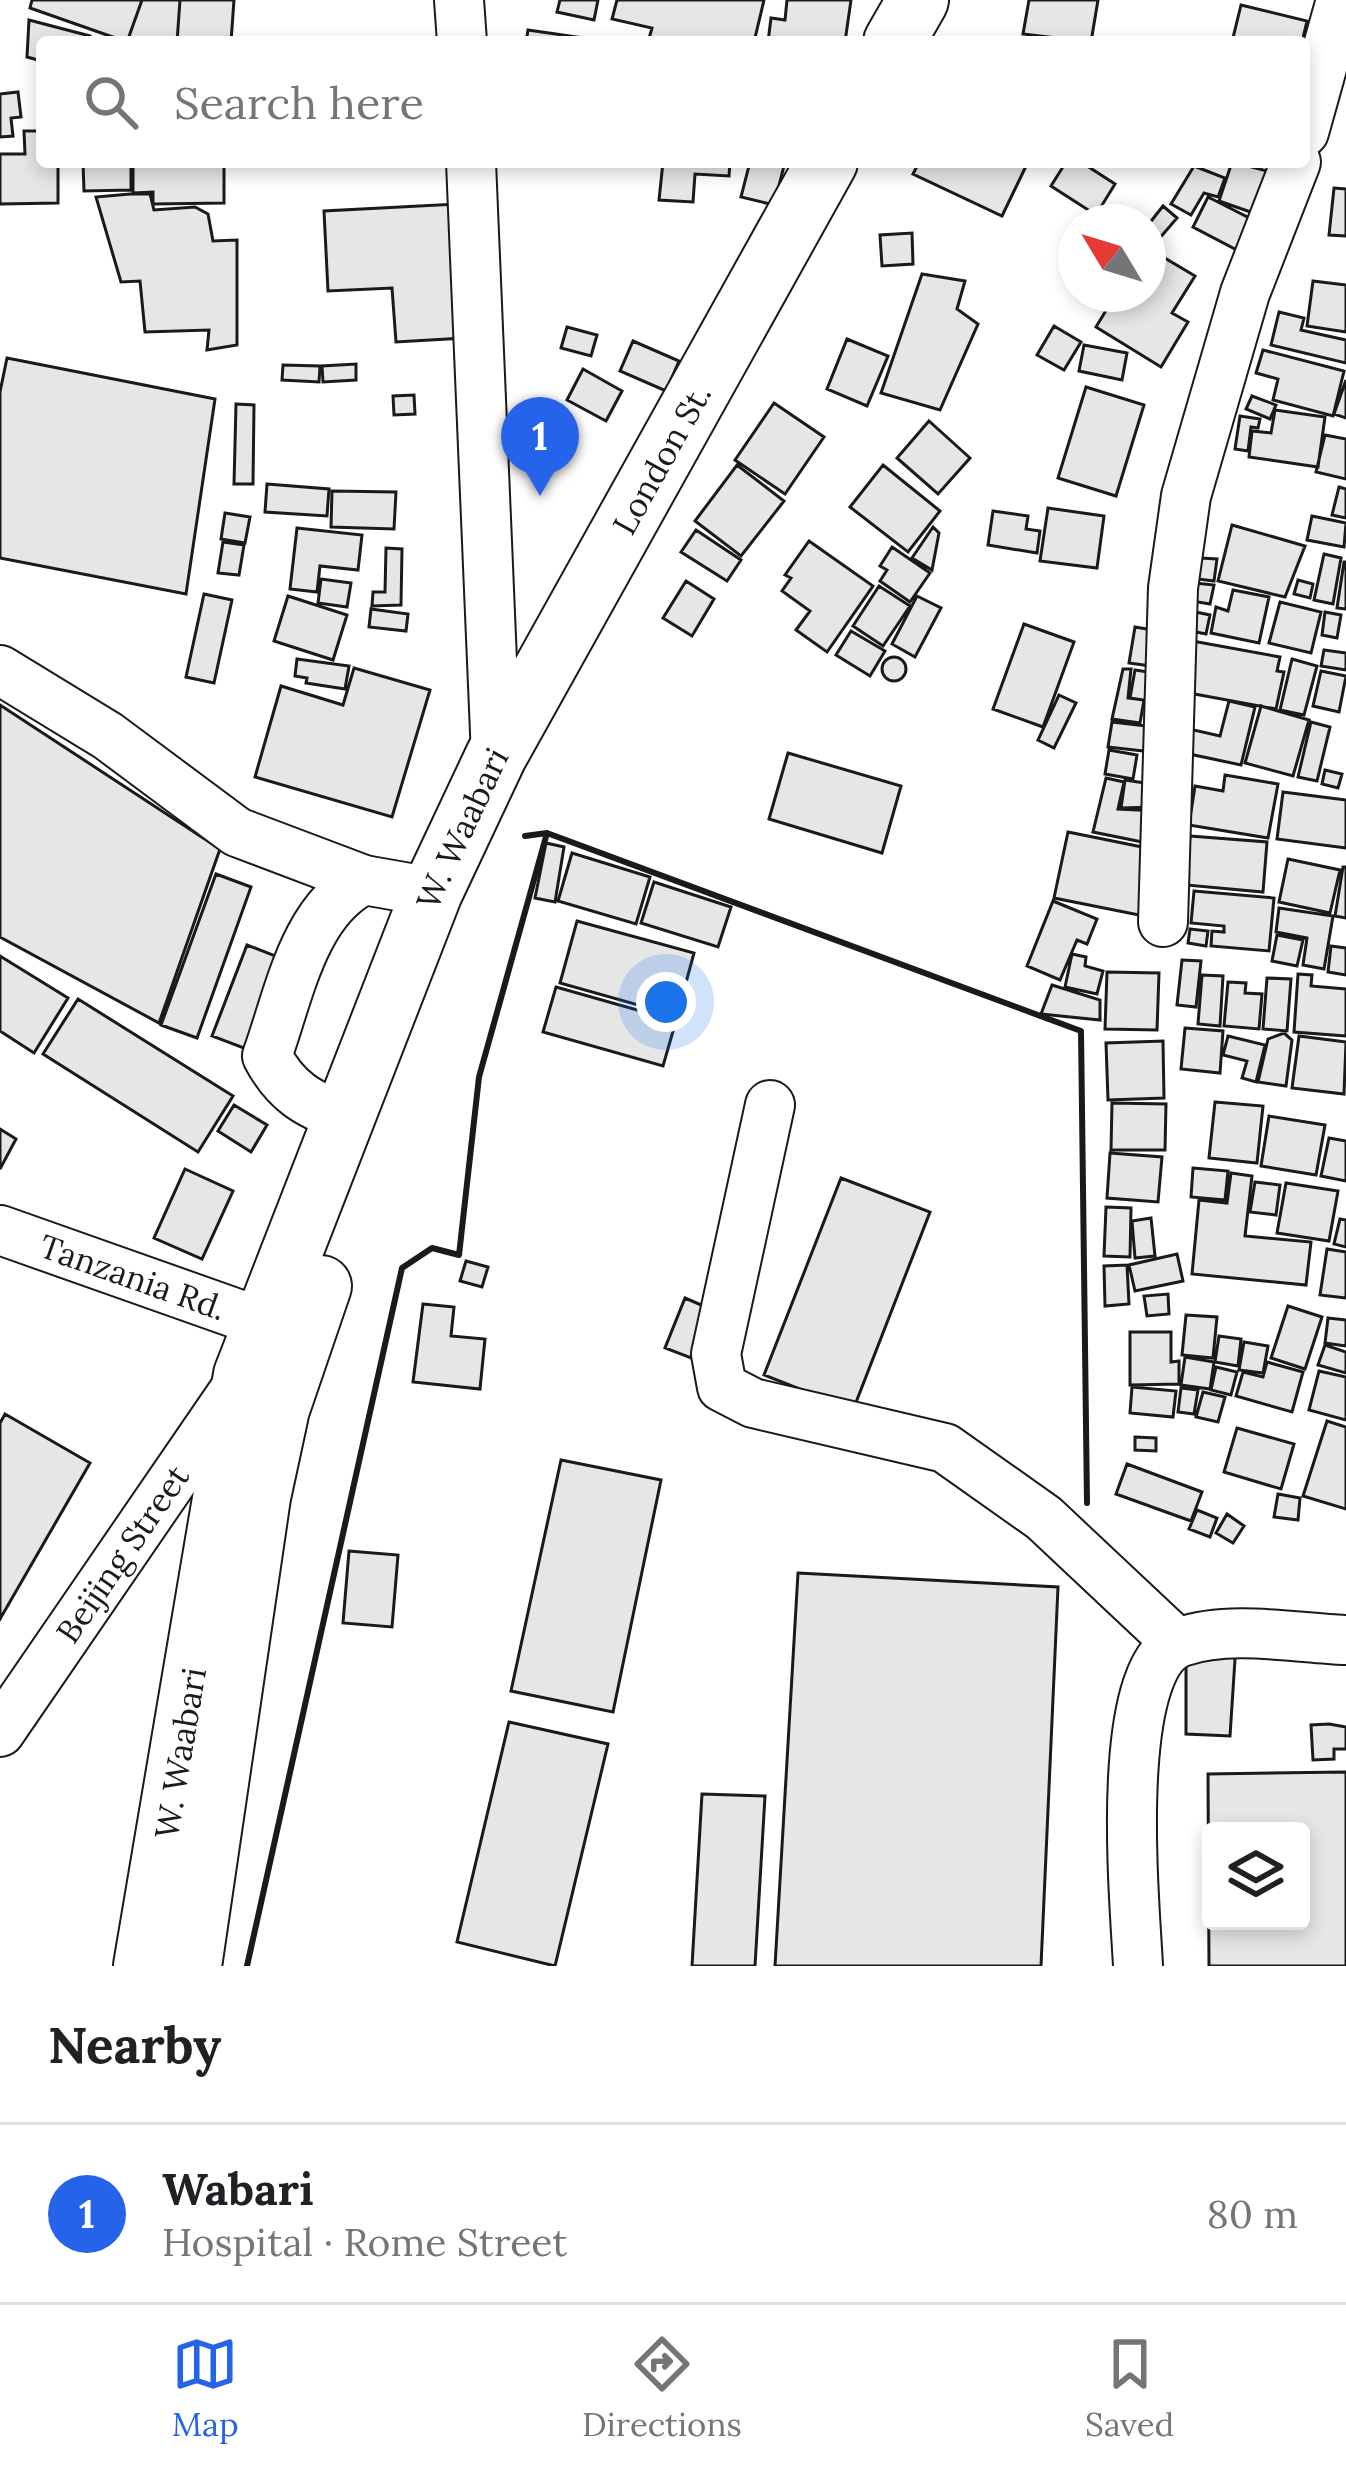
<!DOCTYPE html>
<html lang="en">
<head>
<meta charset="utf-8">
<style>
	:root { --surface:#fff; --page:#f6f6f6; --text:#202124; --muted:#757577; --line:#e0e0e0; --accent:#2563eb }
	body { margin:0; font-family:Lora,serif; background:var(--page); color:var(--text) }
	.controls { position:absolute; right:36px; bottom:36px; display:grid; overflow:hidden; border-radius:12px; box-shadow:0 6px 18px #0003 }
	.controls button { width:108px; height:108px; display:grid; place-items:center; padding:0; border:0; border-bottom:3px solid var(--line); background:var(--surface); color:var(--text); font:60px sans-serif }
	.compass { position:absolute; left:1058px; top:204px; width:108px; height:108px; border-radius:50%; background:var(--surface); box-shadow:0 6px 18px #0003; rotate:308deg }
	.you { position:absolute; left:666px; top:1002px; width:42px; height:42px; margin:-30px; border:9px solid #fff; border-radius:50%; background:#1a73e8; box-shadow:0 0 0 18px #1a73e833 }
	.badge { display:grid; place-items:center; width:78px; height:78px; border-radius:50%; background:var(--accent); color:#fff; font-size:39px; font-weight:700 }
	.pin { position:absolute; translate:-50% -99px; filter:drop-shadow(0 3px 6px #0008) }
	.pin::after { content:''; position:absolute; top:63px; width:42px; height:36px; background:inherit; clip-path:polygon(0 0,100% 0,50% 100%) }
	.list { margin:0; padding:0; list-style:none }
	h2 { display:flex; justify-content:space-between; align-items:center; height:156px; margin:0; padding:0 48px; font-size:51px }
	h2 small { font-size:39px; font-weight:400; color:var(--muted) }
	.list li { display:grid; grid-template-columns:78px 1fr auto; gap:36px; align-items:center; box-sizing:border-box; height:180px; padding:0 48px; border-top:3px solid var(--line) }
	.list b { display:block; font-size:45px; white-space:nowrap }
	.list p { margin:0; font-size:39px; white-space:nowrap; color:var(--muted) }
	.list em { font-size:39px; font-style:normal; color:var(--muted) }
	.icon { flex:none; width:66px; height:66px; fill:none; stroke:currentColor; stroke-width:2; stroke-linecap:round; stroke-linejoin:round }
	.map { position:relative; flex:none; width:1346px; height:1966px; overflow:hidden }
	.search { position:absolute; background:var(--surface); box-shadow:0 6px 18px #0003; left:36px; right:36px; top:36px; height:132px; display:flex; align-items:center; gap:30px; box-sizing:border-box; padding:0 42px; border-radius:12px; color:var(--muted); font-size:45px }
	.sheet { height:336px; background:var(--surface) }
	nav { display:flex; justify-content:space-around; align-items:center; box-sizing:border-box; height:168px; border-top:3px solid var(--line); background:var(--surface); font-size:33px; color:var(--muted) }
	nav a { display:grid; justify-items:center; gap:6px }
	nav .on { color:var(--accent) }
	.map>svg:first-child { display:block }
	.building { fill:#e6e6e6; stroke:#1a1a1a; stroke-width:3; fill-rule:evenodd }
	.lines { fill:none; stroke-linecap:round; stroke-linejoin:round }
	.minor-casing { stroke:#1a1a1a; stroke-width:52 }
	.major-casing { stroke:#1a1a1a; stroke-width:64 }
	.minor { stroke:#fff; stroke-width:48 }
	.major { stroke:#fff; stroke-width:60 }
	.wall { stroke:#1a1a1a; stroke-width:6 }
	.labels { text-anchor:middle; dominant-baseline:central; stroke-width:9; stroke-linejoin:round; paint-order:stroke }
	.street-label { font-size:33px; fill:#1a1a1a; stroke:#fff }
</style>
</head>
<body>
<div class="map">
<svg width="1346" height="1966" viewBox="0 0 1346 1966">
	<rect width="100%" height="100%" fill="#fff"/>
	<path class="building" d="M32 0H142L127 42 30 8Z
		M142 0H180L177 42H127Z
		M180 0H234L231 42H177Z
		M560 0H598L594 20 557 12Z
		M617 0H764L754 42H648L652 28 612 19Z
		M787 0H851L845 42H768L771 18 785 20Z
		M1029 0H1098L1091 42 1023 34Z
		M1241 5 1307 21 1302 42H1232Z
		M29 20 90 36V42H42V61L27 57Z
		M528 30 611 42H526Z
		M18 92 21 117 11 118 13 136 0 137V94Z
		M24 131H42V162H58V203L0 204V154H25Z
		M62 162H131V190L84 191 83 163Z
		M224 162V203L153 204V192L133 193V163Z
		M663 162H730L729 176 695 174 693 202 659 200Z
		M750 162H785L774 205 741 197Z
		M919 162H1028L1002 216 913 174Z
		M1066 162H1081L1115 184 1096 215 1051 186Z
		M1232 162 1275 173 1262 216 1219 201Z
		M1194 166 1225 178 1218 197 1204 193 1191 215 1171 204Z
		M1334 188 1346 189V236L1329 235Z
		M130 194H150L154 210 195 207 208 214 213 241 237 240V345L207 350 209 330 145 332 140 281 121 282 96 197Z
		M1208 197 1269 228 1254 259 1193 227Z
		M457 204 464 338 396 342 392 288 328 291 324 211Z
		M1163 206 1177 218 1159 239 1148 225Z
		M912 233 913 264 882 266 880 235Z
		M1148 248 1195 276 1172 313 1188 322 1161 367 1096 327 1116 294H1148Z
		M922 274 965 281 957 309 978 324 940 410 881 393Z
		M1313 281 1346 285V332L1307 326Z
		M1279 312 1304 318 1301 330 1346 340V363L1271 345Z
		M1054 326 1081 342 1064 370 1037 355Z
		M567 327 597 335 591 356 561 348Z
		M847 339 888 356 867 406 827 389Z
		M633 341 679 361 666 391 620 371Z
		M1084 345 1127 353 1122 380 1079 371Z
		M1263 350 1344 371 1333 416 1273 400 1278 379 1256 373Z
		M7 358 215 399 186 594 0 558V392Z
		M356 364V380L323 382 322 366Z
		M283 365 320 366 319 382 282 380Z
		M583 369 622 391 606 421 567 400Z
		M1346 380V418L1334 414Z
		M1086 387 1144 405 1116 496 1058 478Z
		M414 395 415 414 394 415 393 396Z
		M1252 396 1276 405 1270 419 1246 409Z
		M774 403 824 437 785 494 735 460Z
		M236 404 254 405 253 484H234Z
		M1275 410 1325 417 1318 467 1249 457 1252 431 1271 433Z
		M1240 416 1260 419 1258 428 1251 427 1248 451 1235 449Z
		M929 421 970 458 938 494 897 458Z
		M1325 435 1346 439V479L1316 472Z
		M737 465 784 501 741 556 695 521Z
		M883 465 940 511 908 552 850 507Z
		M267 484 329 489 327 516 265 512Z
		M1339 487 1346 489V518L1332 515Z
		M332 491 396 492 394 529 331 527Z
		M1048 508 1104 516 1097 568 1040 561Z
		M993 511 1028 516 1026 529 1040 531 1037 553 988 545Z
		M225 513 250 517 245 543 221 539Z
		M1312 516 1346 523 1344 547 1307 540Z
		M1232 525 1305 546 1285 597 1218 581Z
		M933 527 939 533 932 570 912 558Z
		M297 528 362 535 358 570 320 566 317 592 290 589Z
		M696 530 741 560 727 581 681 552Z
		M809 541 873 586 827 652 796 630 810 611 782 591 791 578 785 575Z
		M223 542 244 545 239 575 218 573Z
		M892 547 930 573 910 602 880 581 887 570 880 566Z
		M386 548 402 549 401 605 372 606 373 592H385Z
		M1324 554 1341 558 1333 604 1314 600Z
		M1201 558 1217 559 1214 581 1198 579Z
		M1344 562H1346V609L1337 608Z
		M321 579 351 583 347 607 318 603Z
		M1298 580 1313 584 1310 598 1294 594Z
		M686 581 714 599 692 636 663 618Z
		M1195 583 1214 585 1210 604 1192 601Z
		M879 586 910 606 883 646 853 626Z
		M1233 590 1269 597 1259 643 1211 633 1216 607 1228 611Z
		M204 594 232 600 214 683 186 677Z
		M288 596 347 615 333 660 274 641Z
		M917 596 941 608 915 657 892 644Z
		M1280 602 1321 612 1311 653 1269 643Z
		M371 609 408 614 406 631 369 627Z
		M1191 611 1210 615 1206 634 1186 630Z
		M1325 612 1341 615 1337 638 1322 635Z
		M1024 624 1074 642 1043 727 993 709Z
		M1135 627 1164 632 1158 667 1129 663Z
		M851 631 885 651 870 676 836 655Z
		M1187 640 1280 657 1277 671 1284 672 1276 709 1178 691Z
		M1324 650 1346 653V670L1321 666Z
		M882 669a12 12 0 1 1 24 0a12 12 0 1 1-24 0Z
		M297 659 349 666 345 689 306 683 307 678 295 676Z
		M1292 659 1317 666 1304 715 1280 710Z
		M354 668 430 690 392 817 255 777 281 686 343 705Z
		M1123 669H1131L1128 698 1144 700 1140 723 1112 719Z
		M1135 670 1161 674 1156 702 1130 698Z
		M1321 671 1346 676 1339 712 1313 706Z
		M1059 695 1076 703 1054 748 1038 740Z
		M1229 701 1255 707 1241 765 1180 752 1185 728 1220 736Z
		M0 705 220 849 159 1023 0 937Z
		M1261 706 1309 720 1293 776 1245 763Z
		M1112 722 1155 727 1152 752 1108 747Z
		M1311 722 1330 727 1317 781 1298 777Z
		M1109 750 1137 755 1133 779 1105 774Z
		M788 753 901 786 882 853 769 819Z
		M1325 770 1342 774 1338 788 1322 784Z
		M1225 775 1278 784 1268 838 1189 825 1195 786 1223 791Z
		M1106 778 1124 782 1118 809 1159 811 1152 844 1093 832Z
		M1125 780 1158 785 1154 807 1121 808Z
		M1283 792 1346 800V848L1277 839Z
		M1068 832 1157 850 1144 916 1054 898Z
		M1190 836 1267 842 1263 892 1186 885Z
		M546 843 564 847 555 902 535 898Z
		M572 853 650 877 636 924 558 901Z
		M1288 859 1340 870 1330 913 1279 902Z
		M1343 867H1346V918L1335 916Z
		M216 874 251 887 197 1038 161 1025Z
		M654 882 731 907 718 947 641 923Z
		M1194 891 1274 898 1269 951 1211 946 1212 931 1224 932V926L1191 923Z
		M1053 901 1097 919 1087 944 1077 940 1060 980 1027 966Z
		M1279 908 1333 916 1324 969 1303 965 1307 938 1276 932Z
		M577 921 694 953 677 1016 560 983Z
		M1190 929 1208 931 1206 946 1188 943Z
		M1277 935 1303 940 1297 966 1272 961Z
		M247 945 296 964 262 1055 212 1036Z
		M1331 946 1346 948V975L1328 972Z
		M1072 954 1086 957 1085 966 1103 971 1097 994 1065 987Z
		M0 956 68 998 34 1053 0 1031Z
		M1182 960 1201 961 1196 1007 1177 1005Z
		M1107 972 1159 973 1157 1030 1105 1029Z
		M1298 974 1312 975 1311 986 1346 989V1036L1294 1032Z
		M1202 975 1223 976 1220 1026 1198 1024Z
		M1267 978 1291 979 1287 1031 1263 1029Z
		M1228 982 1246 983 1245 993 1262 994 1259 1029 1224 1026Z
		M1052 985 1100 1000V1020L1041 1014Z
		M556 987 676 1021 663 1066 543 1032Z
		M78 999 233 1096 198 1152 43 1054Z
		M1185 1028 1223 1031 1220 1073 1181 1069Z
		M1284 1033 1292 1040 1286 1086 1258 1082 1268 1039Z
		M1228 1036 1265 1045 1256 1082 1242 1078 1247 1061 1223 1055Z
		M1299 1036 1346 1042 1344 1094 1292 1088Z
		M1163 1041 1164 1098 1108 1100 1106 1043Z
		M1215 1102 1263 1106 1257 1163 1209 1158Z
		M1112 1103 1166 1104 1165 1150H1111Z
		M234 1105 267 1125 251 1152 218 1131Z
		M1269 1116 1325 1125 1316 1175 1261 1166Z
		M0 1129 16 1139 0 1169Z
		M1329 1138 1346 1141V1181L1321 1176Z
		M1110 1153 1162 1157 1158 1202 1107 1198Z
		M1193 1168 1228 1171 1225 1200 1191 1197Z
		M185 1169 233 1191 202 1259 154 1238Z
		M1231 1173 1252 1176 1245 1236 1311 1242 1306 1285 1192 1274 1199 1200 1227 1203Z
		M841 1178 930 1212 853 1410 764 1375Z
		M1255 1182 1280 1185 1276 1215 1250 1212Z
		M1286 1183 1338 1191 1329 1241 1277 1233Z
		M1106 1207 1131 1208 1130 1257 1104 1256Z
		M1151 1218 1155 1256 1135 1258 1132 1221Z
		M1340 1219 1346 1220V1247L1334 1244Z
		M1327 1249 1346 1252V1298L1320 1295Z
		M1177 1254 1183 1281 1135 1291 1129 1265Z
		M466 1261 488 1267 482 1287 460 1281Z
		M1127 1265 1129 1304 1105 1306 1104 1266Z
		M1168 1294 1169 1314 1147 1316 1144 1296Z
		M685 1298 706 1307 699 1361 665 1348Z
		M423 1304 454 1307 451 1336 485 1339 480 1389 413 1382Z
		M1288 1306 1322 1317 1305 1369 1271 1358Z
		M1186 1315 1217 1317 1213 1358 1182 1355Z
		M1328 1318 1346 1320V1346L1325 1343Z
		M1130 1332H1171V1362L1179 1361V1384L1130 1385Z
		M1219 1336 1241 1339 1238 1366 1215 1362Z
		M1244 1342 1268 1346 1263 1373 1239 1370Z
		M1325 1345 1346 1352V1373L1318 1365Z
		M1185 1357 1214 1362 1210 1389 1181 1385Z
		M1267 1362 1303 1372 1292 1412 1236 1396 1243 1372 1263 1377Z
		M1216 1367 1237 1372 1231 1395 1211 1390Z
		M1319 1371 1346 1377V1420L1309 1410Z
		M1132 1387 1176 1391 1173 1417 1130 1413Z
		M1181 1388 1198 1390 1194 1414 1178 1412Z
		M1203 1392 1225 1397 1218 1422 1196 1417Z
		M5 1414 90 1463 0 1619V1423Z
		M1327 1421 1346 1427V1509L1303 1496Z
		M1237 1428 1294 1444 1281 1489 1224 1472Z
		M1135 1437 1156 1438V1451L1135 1450Z
		M561 1460 661 1480 613 1712 511 1691Z
		M1127 1464 1202 1492 1191 1521 1116 1494Z
		M1278 1494 1300 1498 1298 1520 1274 1517Z
		M1197 1510 1217 1518 1210 1537 1189 1529Z
		M1227 1514 1244 1526 1233 1543 1216 1533Z
		M349 1551 398 1555 392 1627 343 1623Z
		M798 1573 1058 1587 1041 1966H775Z
		M1236 1644 1230 1736 1186 1734V1652Z
		M509 1722 608 1744 555 1966 457 1942Z
		M1329 1724 1346 1727V1749H1334V1759L1313 1760 1311 1725Z
		M1346 1772V1966H1209L1208 1774ZM1211 1831H1301V1921H1211Z
		M702 1794 765 1796 755 1966H692Z"/>
	<g class="lines">
		<g class="minor-casing">
			<g id="minor">
				<path d="M459 0 462 42"/>
				<path d="M1304 132 1341 0"/>
				<path d="M471 162 496 756"/>
				<path d="M0 670 108 736 237 832 364 880 432 892"/>
				<path d="M1163 922 1173 588 1186 496 1245 293 1296 162"/>
				<path d="M770 1105 716 1354 722 1387 753 1403 945 1448 1044 1518 1177 1643"/>
				<path d="M345 1118C308 1104 286 1092 267 1056 289 996 303 910 364 880"/>
				<path id="s1" d="M0 1230 266 1324"/>
				<path id="s2" d="M0 1732 238 1385"/>
				<path d="M1138 1966C1135 1904 1112 1666 1181 1642 1230 1625 1295 1638 1346 1640"/>
			</g>
		</g>
		<g class="major-casing">
			<g id="major">
				<path d="M894 42 918 0"/>
				<path id="s3" d="M144 1966 244 1375 432 892 496 756 827 162"/>
				<path d="M191 1966 260 1497 279 1409 321 1286"/>
			</g>
		</g>
		<use href="#minor" class="minor"/>
		<use href="#major" class="major"/>
		<path class="wall" d="M525 836 547 833 1081 1031 1087 1503
			M247 1966 402 1268 432 1248 459 1255 479 1077 547 833"/>
	</g>
	<g class="labels">
		<g class="street-label">
			<text stroke="none"><textPath href="#s3" startOffset="1608">London St.</textPath></text>
			<text stroke="none"><textPath href="#s3" startOffset="1188">W. Waabari</textPath></text>
			<text stroke="none"><textPath href="#s1" startOffset="141">Tanzania Rd.</textPath></text>
			<text stroke="none"><textPath href="#s2" startOffset="216">Beijing Street</textPath></text>
			<text stroke="none"><textPath href="#s3" startOffset="216">W. Waabari</textPath></text>
		</g>
	</g>
</svg>
<div class="controls">
<button><svg class="icon" aria-label="layers" viewBox="0 0 24 24"><path d="M12 4l9 5-9 5-9-5zM3 14l9 5 9-5"/></svg></button>
</div>
<svg class="compass" viewBox="-18 -18 36 36"><path d="M0-13l5 13h-10z" fill="#e53935"/><path d="M0 13l5-13h-10z" fill="#757577"/></svg>
<div class="you"></div>
<div class="pin badge" style="left:540px;top:496px">1</div>
<div class="search"><svg class="icon" aria-label="search" viewBox="0 0 24 24"><circle cx="10" cy="10" r="6"/><path d="M15 15l6 6"/></svg>Search here</div>
</div>
<section class="sheet">
<h2>Nearby<small></small></h2>
<ul class="list">
<li><span class="badge">1</span><div><b>Wabari</b><p>Hospital · Rome Street</p></div><em>80 m</em></li>
</ul>
</section>
<nav>
<a class="on"><svg class="icon" aria-label="map" viewBox="0 0 24 24"><path d="M3 6l6-2 6 2 6-2v14l-6 2-6-2-6 2zM9 4v14M15 6v14"/></svg>Map</a>
<a><svg class="icon" aria-label="directions" viewBox="0 0 24 24"><path d="M12 3l9 9-9 9-9-9zM9 14v-3h6M13 9l2 2-2 2"/></svg>Directions</a>
<a><svg class="icon" aria-label="saved" viewBox="0 0 24 24"><path d="M7 4h10v16l-5-4-5 4z"/></svg>Saved</a>
</nav>
</body>
</html>
